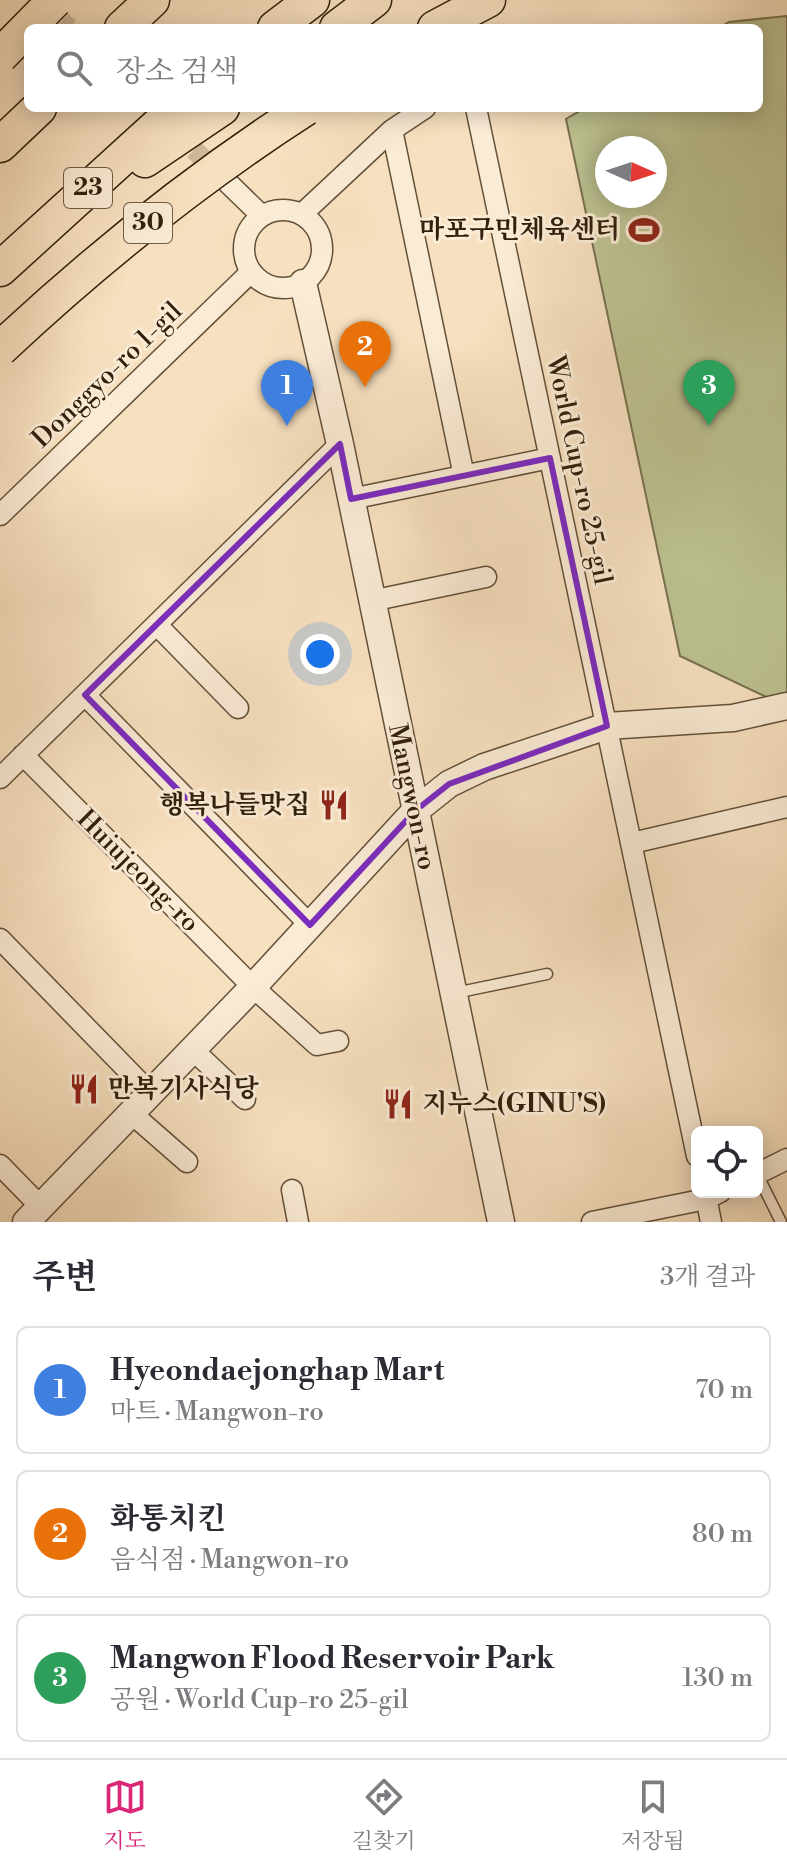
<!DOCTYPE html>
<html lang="ko">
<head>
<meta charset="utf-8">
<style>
	:root { --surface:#fff; --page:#f7f7f7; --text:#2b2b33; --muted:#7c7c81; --line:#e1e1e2; --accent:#db2777 }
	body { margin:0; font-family:"Libre Bodoni","Noto Serif KR",serif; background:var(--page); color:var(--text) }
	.controls { position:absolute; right:24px; bottom:24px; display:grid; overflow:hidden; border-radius:12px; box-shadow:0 4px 20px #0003 }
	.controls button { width:72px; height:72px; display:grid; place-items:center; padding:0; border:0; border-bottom:2px solid var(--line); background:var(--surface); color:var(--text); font:40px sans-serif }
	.compass { position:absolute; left:595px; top:136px; width:72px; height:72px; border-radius:50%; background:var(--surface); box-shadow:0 4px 20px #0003; rotate:93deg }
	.you { position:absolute; left:320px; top:654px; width:28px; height:28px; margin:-20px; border:6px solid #fff; border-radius:50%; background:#1a73e8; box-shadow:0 0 0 12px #1a73e833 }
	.badge { display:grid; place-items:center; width:52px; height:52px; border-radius:50%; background:var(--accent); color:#fff; font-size:26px; font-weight:700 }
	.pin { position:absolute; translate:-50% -66px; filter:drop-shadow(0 2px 4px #0008) }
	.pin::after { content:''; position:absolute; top:42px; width:28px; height:24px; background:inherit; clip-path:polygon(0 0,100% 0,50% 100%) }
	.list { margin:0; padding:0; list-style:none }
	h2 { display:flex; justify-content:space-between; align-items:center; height:104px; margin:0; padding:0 32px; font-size:34px }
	h2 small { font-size:26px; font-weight:400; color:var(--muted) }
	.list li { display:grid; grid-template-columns:52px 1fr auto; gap:24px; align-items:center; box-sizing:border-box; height:128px; margin:0 16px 16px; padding:0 16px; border:2px solid var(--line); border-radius:12px }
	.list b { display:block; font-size:30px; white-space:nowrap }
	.list p { margin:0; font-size:26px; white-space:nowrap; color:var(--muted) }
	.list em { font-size:26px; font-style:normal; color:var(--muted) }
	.icon { flex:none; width:44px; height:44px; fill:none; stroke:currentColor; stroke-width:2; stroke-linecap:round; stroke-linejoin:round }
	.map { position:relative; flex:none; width:787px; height:1222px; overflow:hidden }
	.search { position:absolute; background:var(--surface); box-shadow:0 4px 20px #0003; left:24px; right:24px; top:24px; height:88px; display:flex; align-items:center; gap:20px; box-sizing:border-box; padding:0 28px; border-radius:12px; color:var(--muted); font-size:30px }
	.sheet { height:536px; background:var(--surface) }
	nav { display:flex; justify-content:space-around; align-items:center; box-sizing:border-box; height:112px; border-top:2px solid var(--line); background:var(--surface); font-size:22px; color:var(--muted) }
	nav a { display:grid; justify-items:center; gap:4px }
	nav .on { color:var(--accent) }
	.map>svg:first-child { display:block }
	.green { fill:#bdc292; stroke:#78714f; stroke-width:2; fill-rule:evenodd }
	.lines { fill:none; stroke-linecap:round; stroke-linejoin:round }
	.minor-tunnel { stroke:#d0ba9b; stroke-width:20; stroke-dasharray:20 10; stroke-linecap:butt }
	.service-casing { stroke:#635039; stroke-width:13 }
	.minor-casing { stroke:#635039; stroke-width:23 }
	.tertiary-casing { stroke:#635039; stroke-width:29 }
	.trunk-casing { stroke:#32200c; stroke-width:37 }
	.service { stroke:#faebd5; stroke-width:10 }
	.minor { stroke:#faebd5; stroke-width:20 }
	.tertiary { stroke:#faebd5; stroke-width:26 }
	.trunk { stroke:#f7e0bf; stroke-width:34 }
	.trunk-bridge-casing { stroke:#32200c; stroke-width:37; stroke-linecap:butt }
	.trunk-bridge { stroke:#f7e0bf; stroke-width:34 }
	.marked { fill:none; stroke:#7b2cbf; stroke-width:6; stroke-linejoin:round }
	.labels { text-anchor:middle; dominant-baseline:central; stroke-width:6; stroke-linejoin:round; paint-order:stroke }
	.shield { fill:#faebd5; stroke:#6e5d48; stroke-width:2 }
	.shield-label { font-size:24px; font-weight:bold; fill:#32200c }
	.poi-label { font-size:26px; font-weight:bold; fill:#32200c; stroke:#faebd5; text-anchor:end }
	.street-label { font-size:26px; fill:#32200c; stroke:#faebd5 }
</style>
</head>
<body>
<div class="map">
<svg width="787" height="1222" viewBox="0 0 787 1222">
	<rect width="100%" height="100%" fill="#f7e0bf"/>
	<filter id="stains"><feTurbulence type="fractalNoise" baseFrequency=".0025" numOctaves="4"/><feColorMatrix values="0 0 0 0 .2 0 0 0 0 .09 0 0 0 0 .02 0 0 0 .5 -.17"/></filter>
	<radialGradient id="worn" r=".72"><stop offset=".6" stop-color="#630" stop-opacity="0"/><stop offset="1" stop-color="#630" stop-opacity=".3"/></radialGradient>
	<path class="green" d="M787 16V699L775 701 680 656 566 119 585 108H759V28H719L729 22ZM607 148H655V196H607Z"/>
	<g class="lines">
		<path class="minor-tunnel" d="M40 0 69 28
			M151 108 223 178"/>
		<g class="service-casing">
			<path id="service" d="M455 993 547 974
				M757 1174 781 1222"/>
		</g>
		<g class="minor-casing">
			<path id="minor" d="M476 108 697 1156
				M392 130 464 476
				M225 180 262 216
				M244 249a39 39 0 1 1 78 0a39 39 0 1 1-78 0Z
				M302 214 392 130 425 108
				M351 499 550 458
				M0 515 251 272
				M371 601 486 577
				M157 625 238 708
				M85 695 310 925
				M23 755 253 987 317 1045 338 1041
				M0 778 340 444
				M632 843 787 807
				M0 939 150 1093
				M192 1049 245 1099
				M131 1113 187 1162
				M0 1165 41 1207
				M757 1174 787 1159
				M292 1190 298 1222
				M705 1192 711 1222
				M592 1222 706 1199 720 1192"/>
		</g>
		<g class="tertiary-casing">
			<path id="tertiary" d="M303 283 340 444 501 1222
				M26 1222 253 987 415 811 449 784 484 767 607 726 733 718 787 706"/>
		</g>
		<g class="trunk-casing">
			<path id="trunk" d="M122 28 152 0
				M275 28 312 0
				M337 28 374 0
				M435 28 488 0
				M0 145 39 108
				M145 160 222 108
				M0 269 177 108"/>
		</g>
		<use href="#service" class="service"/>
		<use href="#minor" class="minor"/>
		<use href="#tertiary" class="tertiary"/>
		<use href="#trunk" class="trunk"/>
		<g class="trunk-bridge-casing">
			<path id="trunk-bridge" d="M0 56 55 0
				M0 349C94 261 197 178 306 108"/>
		</g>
		<use href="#trunk-bridge" class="trunk-bridge"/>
	</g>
	<path class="marked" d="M340 444 351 499 550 458 607 726 449 784 415 811 310 925 85 695Z"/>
	<defs>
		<g id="stadium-bare" transform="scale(2.4)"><path d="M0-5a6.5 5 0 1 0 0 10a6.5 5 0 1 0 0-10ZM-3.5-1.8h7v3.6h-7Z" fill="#8f2418" stroke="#faebd5" stroke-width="2.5" paint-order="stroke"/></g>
		<g id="restaurant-bare" transform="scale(2.4)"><path d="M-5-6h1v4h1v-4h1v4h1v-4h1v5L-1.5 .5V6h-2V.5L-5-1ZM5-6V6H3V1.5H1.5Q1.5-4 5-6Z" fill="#8f2418" stroke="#faebd5" stroke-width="2.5" paint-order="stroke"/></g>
	</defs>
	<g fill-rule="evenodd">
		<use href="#stadium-bare" x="644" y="230"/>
		<use href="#restaurant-bare" x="334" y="805"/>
		<use href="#restaurant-bare" x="84" y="1089"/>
		<use href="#restaurant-bare" x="398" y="1104"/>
	</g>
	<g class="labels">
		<g class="shield">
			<rect x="64" y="168" width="48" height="40" rx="6"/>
			<rect x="124" y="203" width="48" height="40" rx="6"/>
		</g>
		<g class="shield-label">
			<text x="88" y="188">23</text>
			<text x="148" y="223">30</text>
		</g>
		<g class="poi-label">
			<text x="620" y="230">마포구민체육센터</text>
			<text x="310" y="805">행복나들맛집</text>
			<text x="108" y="1089" text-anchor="start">만복기사식당</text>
			<text x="422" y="1104" text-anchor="start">지누스(GINU'S)</text>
		</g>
		<g class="street-label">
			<text transform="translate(107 375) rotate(-44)">Donggyo-ro 1-gil</text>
			<text transform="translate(579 470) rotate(78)">World Cup-ro 25-gil</text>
			<text transform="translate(412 797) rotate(78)">Mangwon-ro</text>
			<text transform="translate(138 871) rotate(45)">Huiujeong-ro</text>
		</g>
	</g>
	<rect width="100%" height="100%" filter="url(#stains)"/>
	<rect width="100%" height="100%" fill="url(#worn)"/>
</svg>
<div class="controls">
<button><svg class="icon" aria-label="locate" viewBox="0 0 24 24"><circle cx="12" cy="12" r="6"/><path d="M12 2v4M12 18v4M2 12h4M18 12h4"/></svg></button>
</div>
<svg class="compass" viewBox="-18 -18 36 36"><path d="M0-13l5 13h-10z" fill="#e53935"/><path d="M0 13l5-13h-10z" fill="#7c7c81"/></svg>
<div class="you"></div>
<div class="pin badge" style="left:287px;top:426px;background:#3f7fe0">1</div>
<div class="pin badge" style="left:365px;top:387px;background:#e8710a">2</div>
<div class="pin badge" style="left:709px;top:426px;background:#2e9e5b">3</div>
<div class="search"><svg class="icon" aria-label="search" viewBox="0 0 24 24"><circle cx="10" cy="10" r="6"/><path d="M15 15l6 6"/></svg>장소 검색</div>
</div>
<section class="sheet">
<h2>주변<small>3개 결과</small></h2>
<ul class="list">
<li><span class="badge" style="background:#3f7fe0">1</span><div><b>Hyeondaejonghap Mart</b><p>마트 · Mangwon-ro</p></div><em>70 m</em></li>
<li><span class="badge" style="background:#e8710a">2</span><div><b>화통치킨</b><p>음식점 · Mangwon-ro</p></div><em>80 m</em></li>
<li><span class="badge" style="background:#2e9e5b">3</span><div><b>Mangwon Flood Reservoir Park</b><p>공원 · World Cup-ro 25-gil</p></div><em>130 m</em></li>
</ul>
</section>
<nav>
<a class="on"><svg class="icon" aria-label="map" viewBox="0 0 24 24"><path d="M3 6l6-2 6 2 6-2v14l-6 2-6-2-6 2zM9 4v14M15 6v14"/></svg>지도</a>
<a><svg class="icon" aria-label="directions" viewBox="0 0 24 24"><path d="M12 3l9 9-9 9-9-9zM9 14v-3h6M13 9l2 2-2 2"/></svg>길찾기</a>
<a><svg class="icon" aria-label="saved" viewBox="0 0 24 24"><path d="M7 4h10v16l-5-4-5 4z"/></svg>저장됨</a>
</nav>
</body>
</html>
